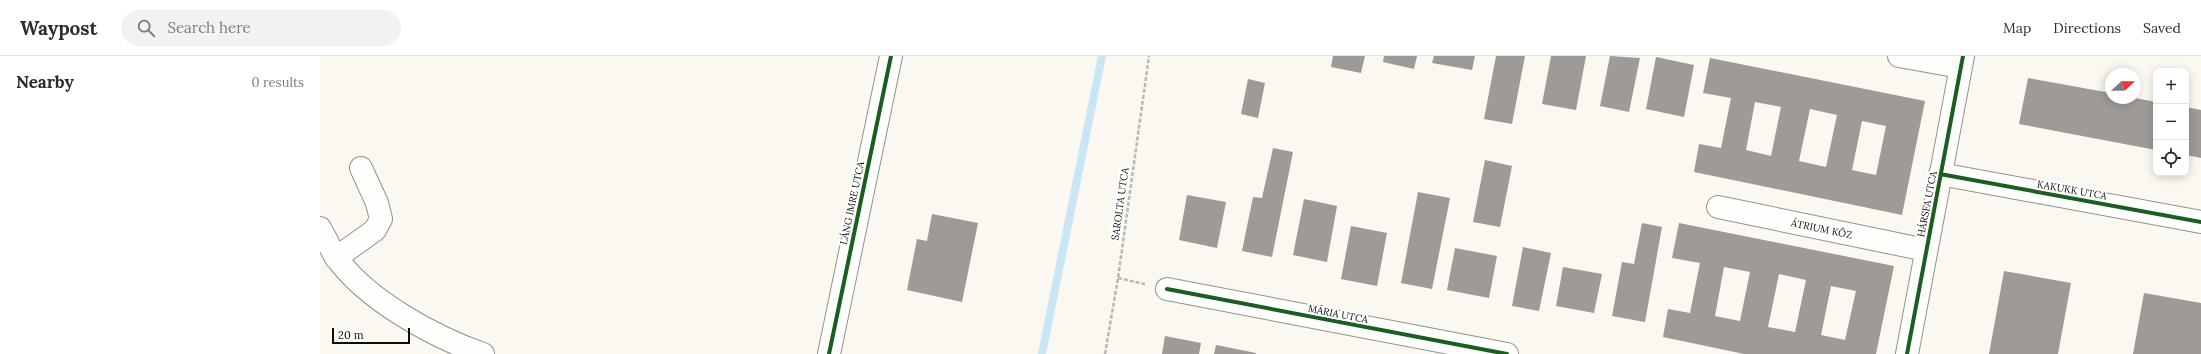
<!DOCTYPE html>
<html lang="en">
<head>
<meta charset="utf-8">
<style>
	:root { --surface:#fff; --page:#f2f2f3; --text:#2b2b33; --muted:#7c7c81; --line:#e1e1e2 }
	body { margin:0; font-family:Lora,serif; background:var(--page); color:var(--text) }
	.controls { position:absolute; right:12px; top:12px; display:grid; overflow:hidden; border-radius:8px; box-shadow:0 2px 10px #0003 }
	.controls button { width:36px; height:36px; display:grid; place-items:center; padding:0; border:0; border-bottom:1px solid var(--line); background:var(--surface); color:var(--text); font:20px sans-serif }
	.compass { position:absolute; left:1785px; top:12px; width:36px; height:36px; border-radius:50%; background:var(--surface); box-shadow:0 2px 10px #0003; rotate:69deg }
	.scale { position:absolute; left:12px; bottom:10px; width:78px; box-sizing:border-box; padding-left:4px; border:2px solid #0c0c0c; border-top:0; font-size:11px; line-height:14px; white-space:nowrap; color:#0c0c0c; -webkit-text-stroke:3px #fff; paint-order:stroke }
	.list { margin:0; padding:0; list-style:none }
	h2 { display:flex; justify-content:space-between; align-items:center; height:52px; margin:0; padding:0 16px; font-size:17px }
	h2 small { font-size:13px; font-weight:400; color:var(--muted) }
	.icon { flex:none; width:22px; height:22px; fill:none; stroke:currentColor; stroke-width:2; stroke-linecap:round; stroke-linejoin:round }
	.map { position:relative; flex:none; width:1881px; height:298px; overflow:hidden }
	header { display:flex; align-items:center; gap:24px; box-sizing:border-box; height:56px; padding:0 20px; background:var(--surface); border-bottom:1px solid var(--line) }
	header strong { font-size:19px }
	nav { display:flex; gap:22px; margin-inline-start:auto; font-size:14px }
	.search { width:280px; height:36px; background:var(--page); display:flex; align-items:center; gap:10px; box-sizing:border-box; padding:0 14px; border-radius:22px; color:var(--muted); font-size:15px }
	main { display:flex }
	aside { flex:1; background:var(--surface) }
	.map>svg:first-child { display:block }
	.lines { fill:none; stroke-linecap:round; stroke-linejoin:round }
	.stream { stroke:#c8e6f3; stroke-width:8 }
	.building { fill:#9d9a97; fill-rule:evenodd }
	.minor-casing { stroke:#93928f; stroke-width:24 }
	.path { stroke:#b7b7b6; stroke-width:2.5; stroke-dasharray:4 2; stroke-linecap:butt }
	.minor { stroke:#fefefd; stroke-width:22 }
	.cycleway-casing { stroke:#fff; stroke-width:6 }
	.cycleway { stroke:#1b5e20; stroke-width:4 }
	.labels { text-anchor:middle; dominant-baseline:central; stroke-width:4; stroke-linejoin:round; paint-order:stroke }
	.street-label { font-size:10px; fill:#0c0c0c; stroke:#fff }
</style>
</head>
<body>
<header>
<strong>Waypost</strong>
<div class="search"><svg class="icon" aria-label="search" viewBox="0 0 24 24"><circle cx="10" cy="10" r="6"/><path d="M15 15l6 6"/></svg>Search here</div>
<nav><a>Map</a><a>Directions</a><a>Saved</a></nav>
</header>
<main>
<aside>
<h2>Nearby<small>0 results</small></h2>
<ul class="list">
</ul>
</aside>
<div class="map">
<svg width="1881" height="298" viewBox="0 0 1881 298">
	<rect width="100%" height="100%" fill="#faf8f1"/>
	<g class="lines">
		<path class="stream" d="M722 298 782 0"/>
	</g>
	<path class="building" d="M1013 0H1045L1041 17 1011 11Z
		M1064 0H1097L1094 13 1063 6Z
		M1114 0H1155L1152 14 1112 7Z
		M1176 0H1205L1192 68 1164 63Z
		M1231 0H1266L1256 54 1222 48Z
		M1290 0 1320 2 1309 56 1280 50Z
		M1336 1 1374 9 1364 61 1326 53Z
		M1390 2 1605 45 1582 159 1374 116 1379 88 1401 92 1411 42 1383 37ZM1435 46 1461 51 1451 100 1426 94ZM1490 53 1517 59 1506 111 1479 105ZM1542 65 1566 70 1556 119 1532 114Z
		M1708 22 1791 37V42H1815L1836 46V94L1699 68Z
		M928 23 945 27 938 62 921 58Z
		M1866 51 1881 54V102L1866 99Z
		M953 92 973 96 952 201 922 195 933 141 942 142Z
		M1165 104 1192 110 1180 171 1153 166Z
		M1098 136 1130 142 1112 233 1081 227Z
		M867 139 906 146 897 192 859 184Z
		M984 143 1017 150 1007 206 973 199Z
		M612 158 658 167 642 246 587 234 597 183 607 185Z
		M1322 167 1342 171 1325 266 1292 260 1302 206 1314 208Z
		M1359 167 1574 210 1556 298H1424L1343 281 1348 253 1370 257 1380 207 1352 202ZM1404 211 1430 216 1420 265 1395 260ZM1459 218 1486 224 1475 276 1448 271ZM1511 230 1536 235 1525 284 1501 279Z
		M1031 170 1067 177 1057 230 1021 223Z
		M1203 191 1231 197 1219 255 1192 250Z
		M1135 192 1177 200 1169 242 1127 234Z
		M1243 211 1282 218 1274 257 1236 250Z
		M1684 215 1751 227 1738 298H1669Z
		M1824 237 1881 247V298H1813Z
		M845 280 881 287 879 298H842Z
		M896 289 936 297V298H894Z"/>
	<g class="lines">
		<g class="minor-casing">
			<g id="minor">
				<path d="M1579 0 1640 11"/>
				<path d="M1620 118 1881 166"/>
				<path id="s1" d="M1398 151 1606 194"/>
				<path d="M0 172C5 181 10 192 16 201 46 244 114 281 163 298"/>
				<path d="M16 202 55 174 61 163 57 147 41 112"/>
				<path d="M847 233 1187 298"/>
				<path d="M509 298 571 0"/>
				<path d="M1587 298 1643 0"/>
			</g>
		</g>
		<path class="path" d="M798 222 825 228
			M785 298 798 222 829 0"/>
		<use href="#minor" class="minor"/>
		<g class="cycleway-casing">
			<path id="cycleway" d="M1620 118 1881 166
				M847 233 1187 298
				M509 298 571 0
				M1587 298 1643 0"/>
		</g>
		<use href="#cycleway" class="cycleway"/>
	</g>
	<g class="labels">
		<g class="street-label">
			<text transform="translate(1752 134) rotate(10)">KAKUKK UTCA</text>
			<text transform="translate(532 147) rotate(-78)">LÁNG IMRE UTCA</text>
			<text transform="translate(800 148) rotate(-82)">SAROLTA UTCA</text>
			<text transform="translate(1607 148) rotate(-79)">HÁRSFA UTCA</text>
			<text stroke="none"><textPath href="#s1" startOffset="106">ÁTRIUM KÖZ</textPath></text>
			<text transform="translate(1018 258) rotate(11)">MÁRIA UTCA</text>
		</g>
	</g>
</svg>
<div class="controls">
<button>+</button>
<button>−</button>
<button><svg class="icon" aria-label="locate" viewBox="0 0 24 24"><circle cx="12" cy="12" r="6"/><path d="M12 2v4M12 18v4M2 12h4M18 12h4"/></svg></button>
</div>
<svg class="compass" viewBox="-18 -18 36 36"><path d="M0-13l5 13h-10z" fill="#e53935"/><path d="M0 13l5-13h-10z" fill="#7c7c81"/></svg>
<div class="scale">20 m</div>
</div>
</main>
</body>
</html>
